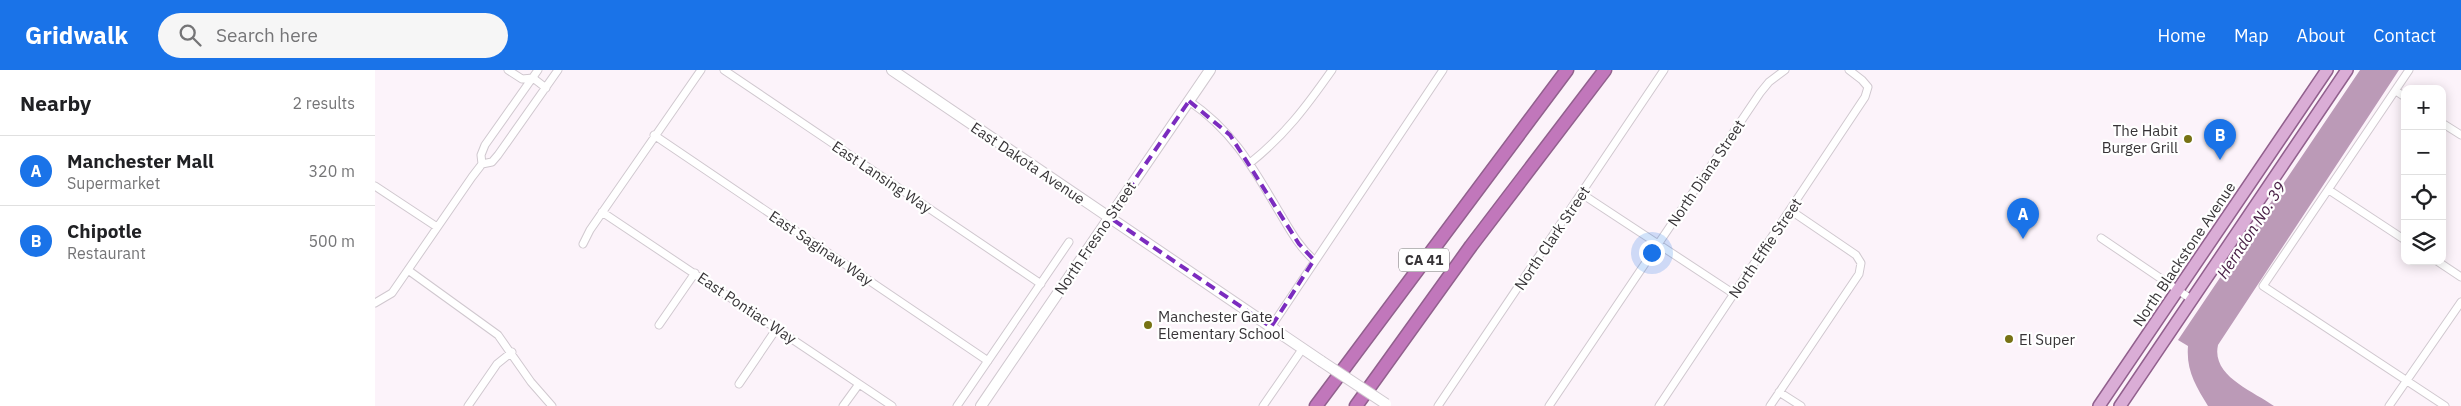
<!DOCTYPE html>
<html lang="en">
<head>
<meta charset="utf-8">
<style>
	:root { --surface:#fff; --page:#f6f6f6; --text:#202124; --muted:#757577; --line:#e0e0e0; --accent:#1a73e8 }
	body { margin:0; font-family:"IBM Plex Sans",sans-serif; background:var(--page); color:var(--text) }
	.controls { position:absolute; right:15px; top:15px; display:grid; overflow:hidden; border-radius:10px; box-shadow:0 2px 12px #0003 }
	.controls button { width:45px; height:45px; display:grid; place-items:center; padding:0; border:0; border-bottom:1px solid var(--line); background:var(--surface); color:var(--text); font:25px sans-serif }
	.you { position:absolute; left:1276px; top:182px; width:18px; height:18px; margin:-12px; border:4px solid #fff; border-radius:50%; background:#1a73e8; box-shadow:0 0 0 8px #1a73e833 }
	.badge { display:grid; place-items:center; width:32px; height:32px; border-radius:50%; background:var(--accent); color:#fff; font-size:16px; font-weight:700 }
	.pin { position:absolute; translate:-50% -41px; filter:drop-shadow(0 1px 2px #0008) }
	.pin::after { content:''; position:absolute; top:26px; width:18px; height:15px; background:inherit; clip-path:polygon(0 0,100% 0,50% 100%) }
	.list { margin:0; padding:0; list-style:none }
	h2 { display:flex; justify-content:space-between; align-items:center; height:65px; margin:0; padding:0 20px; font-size:21px }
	h2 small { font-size:16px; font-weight:400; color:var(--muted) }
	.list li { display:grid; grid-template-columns:32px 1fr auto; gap:15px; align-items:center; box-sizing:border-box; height:70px; padding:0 20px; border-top:1px solid var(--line) }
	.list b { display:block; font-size:19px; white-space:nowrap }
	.list p { margin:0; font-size:16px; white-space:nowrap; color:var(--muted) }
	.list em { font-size:16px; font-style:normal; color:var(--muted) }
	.icon { flex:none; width:28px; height:28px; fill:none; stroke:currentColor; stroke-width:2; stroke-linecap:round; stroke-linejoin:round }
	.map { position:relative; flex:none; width:2086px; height:336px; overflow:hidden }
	header { display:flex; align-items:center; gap:30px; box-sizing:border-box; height:70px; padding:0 25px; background:var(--accent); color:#fff }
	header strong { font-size:24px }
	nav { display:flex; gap:28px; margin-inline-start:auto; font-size:18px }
	.search { width:350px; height:45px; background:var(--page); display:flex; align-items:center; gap:12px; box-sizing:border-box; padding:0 18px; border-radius:28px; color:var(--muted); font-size:19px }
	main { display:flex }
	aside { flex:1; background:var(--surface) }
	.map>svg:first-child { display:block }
	.water { fill:#bb9ab7 }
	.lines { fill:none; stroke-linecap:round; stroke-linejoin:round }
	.street-casing { stroke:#d0c8cf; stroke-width:9 }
	.secondary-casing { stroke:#d0c8cf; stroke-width:12 }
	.primary-casing { stroke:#91608d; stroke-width:14 }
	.highway-casing { stroke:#91608d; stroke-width:15 }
	.street { stroke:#fff; stroke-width:7 }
	.secondary { stroke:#fff; stroke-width:10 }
	.primary { stroke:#daadd6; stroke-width:11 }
	.highway { stroke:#c177bb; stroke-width:12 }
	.secondary-bridge-casing { stroke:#d0c8cf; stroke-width:12; stroke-linecap:butt }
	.secondary-bridge { stroke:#fff; stroke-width:10 }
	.marked { fill:none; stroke:#7b2cbf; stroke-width:4; stroke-dasharray:10 6; stroke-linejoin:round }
	.poi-dot { fill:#777214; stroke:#fff; stroke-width:2 }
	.labels { text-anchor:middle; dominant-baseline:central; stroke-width:4.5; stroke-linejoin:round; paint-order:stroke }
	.shield { fill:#fff; stroke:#737173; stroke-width:1 }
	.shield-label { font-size:14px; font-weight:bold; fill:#373437 }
	.poi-label { font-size:15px; fill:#373437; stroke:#fff; text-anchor:start }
	.street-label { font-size:15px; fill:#373437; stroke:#fff }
	.water-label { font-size:16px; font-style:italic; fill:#461c43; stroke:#fff }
</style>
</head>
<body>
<header>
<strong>Gridwalk</strong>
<div class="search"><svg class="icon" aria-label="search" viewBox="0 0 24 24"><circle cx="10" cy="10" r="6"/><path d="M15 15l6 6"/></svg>Search here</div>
<nav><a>Home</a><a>Map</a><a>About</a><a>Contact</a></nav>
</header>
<main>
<aside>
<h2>Nearby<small>2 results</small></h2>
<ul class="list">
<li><span class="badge">A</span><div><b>Manchester Mall</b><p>Supermarket</p></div><em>320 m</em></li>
<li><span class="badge">B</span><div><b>Chipotle</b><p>Restaurant</p></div><em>500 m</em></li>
</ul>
</aside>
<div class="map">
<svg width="2086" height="336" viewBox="0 0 2086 336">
	<rect width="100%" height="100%" fill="#fcf3fa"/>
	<path class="water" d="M1985 0H2024L1843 275C1836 306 1878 321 1899 336H1833C1821 316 1811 301 1813 276L1803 270Z"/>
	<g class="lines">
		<g class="street-casing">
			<path id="street" d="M133 0 147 9 158 8 171 18
				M349 0 666 214
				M2034 0 1888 216 2070 336
				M2021 21 2030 27
				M814 31C858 61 877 96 903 140 914 158 923 176 939 190
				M2067 53 2086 65
				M279 65 613 291
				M875 93C910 65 931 37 957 0
				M107 94 106 85 110 75 163 0
				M0 116 62 157
				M1954 120 2030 170
				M1207 124 1359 224
				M227 142 517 336
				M1726 168 1816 229
				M208 174 215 160 326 0
				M2062 191 2086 207
				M33 200 123 265 156 312 177 336
				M0 233 17 223 97 107 107 94 117 92 123 85 183 0
				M284 255 320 203
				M896 257 1068 0
				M364 314 402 258
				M1404 322 1426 336
				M93 336 122 294 137 282
				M468 336 484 314
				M582 336 694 172
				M888 336 928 278
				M1063 336 1289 0
				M1174 336 1385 23 1394 12 1410 0
				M1284 336 1490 27 1493 17 1487 10 1474 0
				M1395 336 1484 204 1486 193 1481 185 1415 140
				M2014 336 2086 232"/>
		</g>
		<g class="secondary-casing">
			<path id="secondary" d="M517 0 946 291
				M606 336 835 0"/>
		</g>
		<g class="primary-casing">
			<path id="primary" d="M1724 336 1952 0
				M1745 336 1972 0"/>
		</g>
		<g class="highway-casing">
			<path id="highway" d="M941 336 1192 0
				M981 336 1096 176 1230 0"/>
		</g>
		<use href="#street" class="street"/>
		<use href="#secondary" class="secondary"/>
		<use href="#primary" class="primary"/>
		<use href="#highway" class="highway"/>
		<g class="secondary-bridge-casing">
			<path id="secondary-bridge" d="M946 291 1011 334"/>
		</g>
		<use href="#secondary-bridge" class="secondary-bridge"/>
	</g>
	<path class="marked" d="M814 31 855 65 924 174 939 190 896 257 734 147Z"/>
	<g class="poi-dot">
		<circle cx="1813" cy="69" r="5"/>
		<circle cx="773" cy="255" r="5"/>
		<circle cx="1634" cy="269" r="5"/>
	</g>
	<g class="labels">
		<rect class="shield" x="1024" y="178.5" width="50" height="23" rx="4"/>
		<g class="shield-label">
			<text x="1049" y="190">CA 41</text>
		</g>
		<g class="poi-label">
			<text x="1803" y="60" text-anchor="end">The Habit<tspan x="1803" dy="17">Burger Grill</tspan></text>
			<text x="783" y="246">Manchester Gate<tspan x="783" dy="17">Elementary School</tspan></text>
			<text x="1644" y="269">El Super</text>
		</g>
		<g class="street-label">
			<text transform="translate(653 93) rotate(34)">East Dakota Avenue</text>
			<text transform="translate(1331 103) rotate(-56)">North Diana Street</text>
			<text transform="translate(507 107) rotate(34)">East Lansing Way</text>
			<text transform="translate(720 168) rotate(-56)">North Fresno Street</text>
			<text transform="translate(1177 168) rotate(-56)">North Clark Street</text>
			<text transform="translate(446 178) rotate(34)">East Saginaw Way</text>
			<text transform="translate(1390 178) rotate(-56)">North Effie Street</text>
			<text transform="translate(1809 184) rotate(-56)">North Blackstone Avenue</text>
			<text transform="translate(372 238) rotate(34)">East Pontiac Way</text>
		</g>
		<g class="water-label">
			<text transform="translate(1876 160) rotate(-57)">Herndon No. 39</text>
		</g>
	</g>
</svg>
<div class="controls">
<button>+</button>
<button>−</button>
<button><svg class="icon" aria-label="locate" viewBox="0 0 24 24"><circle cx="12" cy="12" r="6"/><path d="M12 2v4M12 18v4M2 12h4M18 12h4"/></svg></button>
<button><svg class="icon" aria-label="layers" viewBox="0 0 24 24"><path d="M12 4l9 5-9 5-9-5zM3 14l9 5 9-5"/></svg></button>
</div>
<div class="you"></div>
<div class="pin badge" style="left:1648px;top:169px">A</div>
<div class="pin badge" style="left:1845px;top:90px">B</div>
</div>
</main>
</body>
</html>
